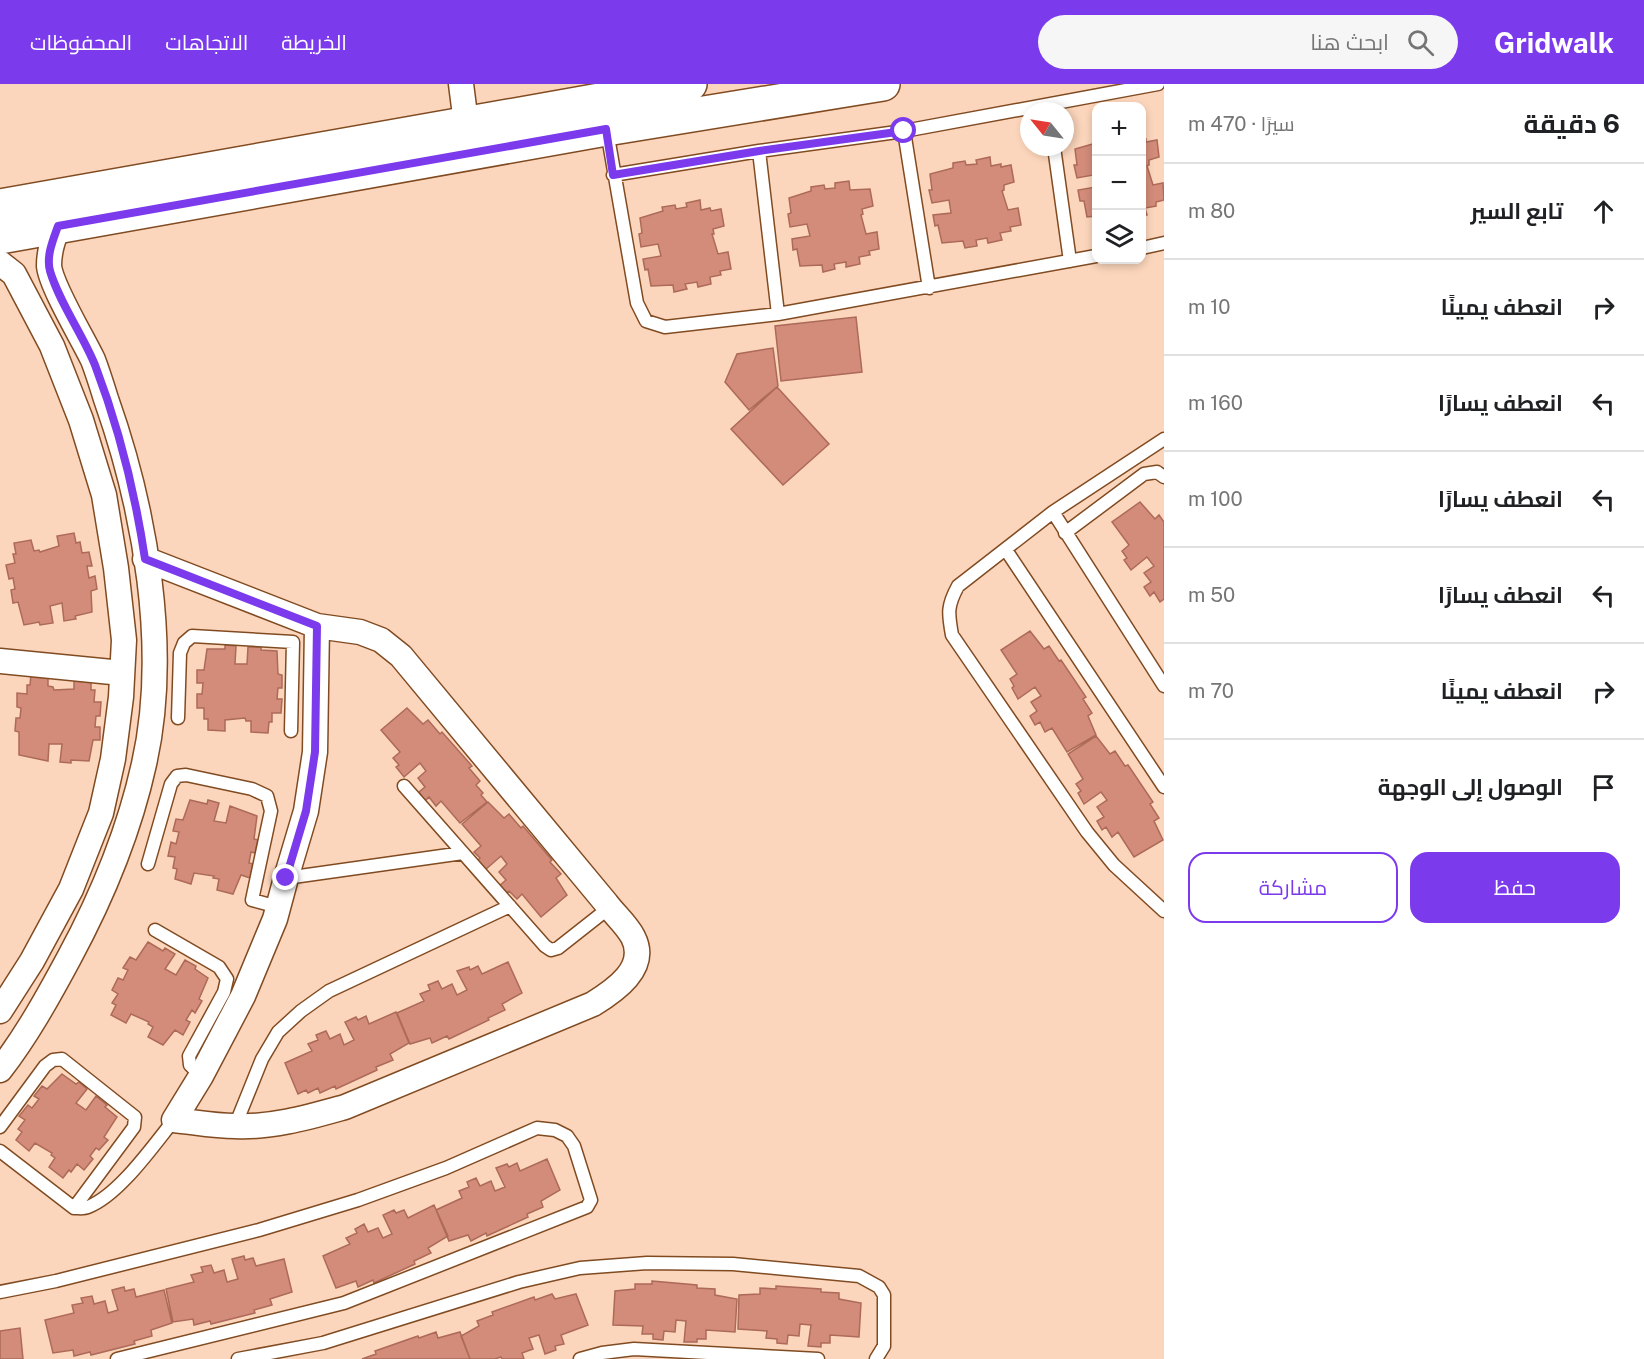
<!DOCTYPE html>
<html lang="ar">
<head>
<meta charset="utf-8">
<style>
	:root { --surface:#fff; --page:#f6f6f6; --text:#202124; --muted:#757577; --line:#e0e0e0; --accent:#7c3aed }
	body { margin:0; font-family:"Public Sans",Cairo,sans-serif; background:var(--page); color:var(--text); direction:rtl }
	.controls { position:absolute; right:18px; top:18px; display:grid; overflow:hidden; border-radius:12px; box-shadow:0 3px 9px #0003 }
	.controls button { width:54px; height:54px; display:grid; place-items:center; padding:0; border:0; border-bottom:2px solid var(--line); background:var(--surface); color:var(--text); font:30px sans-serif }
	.compass { position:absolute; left:1020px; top:18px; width:54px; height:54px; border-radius:50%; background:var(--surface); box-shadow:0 3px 9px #0003; rotate:300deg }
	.stop { position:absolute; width:18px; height:18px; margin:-14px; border:4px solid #7c3aed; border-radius:50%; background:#fff }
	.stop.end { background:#7c3aed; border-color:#fff; box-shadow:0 2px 6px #0008 }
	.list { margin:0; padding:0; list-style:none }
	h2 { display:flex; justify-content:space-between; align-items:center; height:78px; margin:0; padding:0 24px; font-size:26px }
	h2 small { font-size:20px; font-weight:400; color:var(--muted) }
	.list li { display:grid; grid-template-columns:39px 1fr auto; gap:18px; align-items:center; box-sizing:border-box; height:96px; padding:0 24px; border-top:2px solid var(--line) }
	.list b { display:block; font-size:22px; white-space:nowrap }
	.list em { font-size:20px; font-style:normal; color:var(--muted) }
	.actions { display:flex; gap:12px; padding:18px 24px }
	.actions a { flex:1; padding:14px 0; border:2px solid var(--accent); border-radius:18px; text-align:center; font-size:21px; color:var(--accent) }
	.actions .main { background:var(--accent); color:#fff }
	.icon { flex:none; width:33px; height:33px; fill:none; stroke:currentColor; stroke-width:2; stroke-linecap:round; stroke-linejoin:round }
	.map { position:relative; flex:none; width:1164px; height:1275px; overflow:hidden; direction:ltr }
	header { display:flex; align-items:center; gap:36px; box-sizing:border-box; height:84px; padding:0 30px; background:var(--accent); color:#fff }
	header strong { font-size:28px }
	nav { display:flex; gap:33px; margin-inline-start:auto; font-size:21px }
	.search { width:420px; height:54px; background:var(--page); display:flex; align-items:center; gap:15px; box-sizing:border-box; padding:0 21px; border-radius:33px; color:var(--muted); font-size:22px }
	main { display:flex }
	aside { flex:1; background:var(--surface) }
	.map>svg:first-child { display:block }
	.building { fill:#d28c79; stroke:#ad6a58; stroke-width:1.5 }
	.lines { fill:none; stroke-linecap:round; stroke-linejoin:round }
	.lane-casing { stroke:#814b22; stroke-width:15 }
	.street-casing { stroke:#814b22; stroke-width:27 }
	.secondary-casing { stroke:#814b22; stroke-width:36 }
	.lane { stroke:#fff; stroke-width:12 }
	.street { stroke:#fff; stroke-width:24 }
	.secondary { stroke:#fff; stroke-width:33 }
	.route { stroke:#7c3aed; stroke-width:8 }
</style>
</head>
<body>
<header>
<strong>Gridwalk</strong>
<div class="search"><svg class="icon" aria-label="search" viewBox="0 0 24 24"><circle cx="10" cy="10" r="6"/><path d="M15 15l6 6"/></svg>ابحث هنا</div>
<nav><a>الخريطة</a><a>الاتجاهات</a><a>المحفوظات</a></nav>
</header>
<main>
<aside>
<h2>6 دقيقة<small>سيرًا · 470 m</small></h2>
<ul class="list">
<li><svg class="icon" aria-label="ahead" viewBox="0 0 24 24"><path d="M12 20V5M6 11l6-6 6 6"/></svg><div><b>تابع السير</b></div><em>80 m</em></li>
<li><svg class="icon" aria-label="right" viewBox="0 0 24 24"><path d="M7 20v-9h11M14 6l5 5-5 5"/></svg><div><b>انعطف يمينًا</b></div><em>10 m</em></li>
<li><svg class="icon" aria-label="left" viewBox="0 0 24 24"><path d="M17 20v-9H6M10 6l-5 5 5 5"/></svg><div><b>انعطف يسارًا</b></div><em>160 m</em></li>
<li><svg class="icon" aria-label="left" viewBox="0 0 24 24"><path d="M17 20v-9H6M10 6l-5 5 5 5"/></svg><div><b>انعطف يسارًا</b></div><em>100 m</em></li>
<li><svg class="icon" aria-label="left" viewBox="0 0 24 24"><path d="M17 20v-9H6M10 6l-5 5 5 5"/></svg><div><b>انعطف يسارًا</b></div><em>50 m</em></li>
<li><svg class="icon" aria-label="right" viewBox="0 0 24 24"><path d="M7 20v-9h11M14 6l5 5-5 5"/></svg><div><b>انعطف يمينًا</b></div><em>70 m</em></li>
<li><svg class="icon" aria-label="arrive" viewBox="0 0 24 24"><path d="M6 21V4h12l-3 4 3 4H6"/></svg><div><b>الوصول إلى الوجهة</b></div></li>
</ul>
<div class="actions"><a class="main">حفظ</a><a>مشاركة</a></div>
</aside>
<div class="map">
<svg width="1164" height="1275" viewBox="0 0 1164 1275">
	<rect width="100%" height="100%" fill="#fcd6bc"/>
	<path class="building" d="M1146 55V58L1157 56 1159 73 1149 76V81L1147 82 1153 101 1163 99 1164 116 1156 118V122L1145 124 1147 131 1142 132V56Z
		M1096 59V132L1087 133 1084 117H1080L1078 106 1096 103 1093 91 1077 94 1074 81H1077L1075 65Z
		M990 73 991 82 1001 80V83L1011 81 1014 98 1004 101V106L1002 107 1008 126 1018 124 1021 141 1010 143 1011 147 1000 149 1002 156 988 159 987 154 976 156 977 162 965 164 963 157 942 159 938 141 935 142 933 131 951 129 949 116 932 119 929 106H932L930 90 953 84V79L965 77 966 81 977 80 976 76Z
		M849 97 850 106 870 105 873 122 862 125 863 130 861 131 866 150 877 148 879 165 869 167 870 171 859 173 860 180 846 183V178L834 180 835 185 823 188 822 181 800 182 797 165 793 166 792 155 810 152 807 140 790 143 788 130 791 129 789 114 811 107V103L824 101 825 105 835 104V99Z
		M700 116 701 126 710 124 711 127 721 125 724 142 713 145 714 150H712L718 170 728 168 731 185 720 187 721 191 710 193 711 200 698 203 697 198 685 200 687 205 674 208 673 201 651 202 648 185 645 186 643 175 661 172 658 160 641 163 639 150 642 149 640 134 663 127 662 123 675 121 676 125 687 123 686 119Z
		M856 233 862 288 781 297 775 242Z
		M773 264 778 302 749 326 725 298 737 270Z
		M777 303 829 360 783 401 731 345Z
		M1140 418 1155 435 1159 431 1164 438V515L1160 518 1154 508 1150 512 1144 503 1151 498 1144 489 1154 482 1147 473 1131 486 1124 476 1127 474 1122 467 1129 461 1112 438Z
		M74 449 76 459 80 458 82 469 89 468 92 482H87L89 494 95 492 97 505 91 507 92 528 75 532 76 535 64 537 62 519 50 522 53 539 40 541 39 538 24 541 18 518 13 519 11 506 15 505 13 494 9 495 6 481 15 479 13 470H16L14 459 31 456 34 467 39 466 40 468 59 462 57 452Z
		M1030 547 1044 565 1049 562 1059 577 1061 576 1086 613 1083 615 1092 629 1088 632 1096 651 1067 668 1052 644 1045 648 1040 638 1035 641 1030 632 1037 627 1031 618 1041 612 1035 603 1018 615 1012 604 1014 602 1010 595 1017 590 1001 566Z
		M225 561 236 562 235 580H247L248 563H261V566L277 567 278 590 282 591V604H278L277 615H282L281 629H272V638H269L268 649 251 648V637H246L245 634 225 636V647L208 646V635H204V624H197V610H202L203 599H197V586H204L207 565H225Z
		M31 590 48 592V602L53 603 54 606 74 605V594L91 596V606H95L94 618H101L100 632H96L95 643H100V656H93L89 677 71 676V679L60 678 62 660H49L48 677 19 671V648L15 647 16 634H20L21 624 17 623V609L27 610V601H30Z
		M407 624 423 640 428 636 440 650 442 648 472 682 469 684 480 697 476 701 483 709 481 711 487 718 460 739 441 717 436 722 429 713 425 717 419 708 425 703 418 694 426 687 420 679 404 693 396 683 399 681 393 674 400 668 381 646Z
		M1096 652 1110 670 1115 667 1125 682 1128 681 1153 718 1150 720 1159 734 1154 737 1163 756 1134 773 1118 748 1112 753 1106 743 1102 746 1097 737 1104 733 1097 723 1107 716 1101 708 1084 720 1078 709 1081 707 1076 700 1083 695 1068 670Z
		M190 716 207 720 208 716 219 719 214 737 226 739 230 722 257 732 254 755 258 756 255 769 251 768 249 779 253 780 250 794 241 791 233 810 217 806 219 795 213 794 214 792 194 789 191 800 175 795 177 785 173 784 175 773 168 772 171 758 176 760 179 748 173 747 176 735 183 736Z
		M488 718 504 734 509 730 521 744 523 742 552 776 550 778 561 790 556 794 567 811 541 833 522 810 517 815 509 807 506 810 499 802 506 796 499 788 507 780 501 772 485 786 477 777 480 774 474 768 481 762 462 740Z
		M148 858 163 867 165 864 175 870 165 885 176 891 185 876 196 882 195 885 208 894 199 915 202 917 195 929 192 926 186 936 190 938 183 951 175 946 163 961 148 953 153 943 148 940 149 938 131 930 126 939 111 931 116 921 112 919 118 910 112 906 118 894 123 896 128 886 123 884 130 873 136 876Z
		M508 878 522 909 502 920 505 926 488 934 489 936 449 955 447 952 432 959 430 954 410 960 397 929 424 917 420 910 430 906 428 901 438 897 442 905 452 900 457 911 467 906 457 887 469 883 470 886 478 882 482 890Z
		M396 928 409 959 390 970 393 976 376 983 377 986 336 1005 335 1002 320 1009 318 1004 308 1009 306 1006 298 1010 285 979 312 967 308 960 318 956 316 951 326 947 330 955 340 950 344 961 354 956 345 938 356 933 358 936 366 932 369 940Z
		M62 990 76 1000 79 998 87 1005 76 1019 86 1026 96 1012 107 1021 105 1023 117 1033 104 1053 108 1056 99 1066 96 1064 90 1072 93 1075 84 1086 77 1080 71 1088 69 1086 63 1094 49 1083 55 1074 51 1071 52 1069 35 1059 29 1067 16 1056 22 1048 18 1045 25 1036 19 1032 28 1021 32 1024 39 1015 34 1012 42 1002 47 1005Z
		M547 1075 560 1106 541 1117 543 1123 527 1130 528 1133 487 1152 486 1149 471 1157 468 1151 449 1157 436 1126 462 1114 459 1107 469 1103 467 1098 476 1094 480 1102 491 1097 495 1107 505 1103 496 1084 507 1080 509 1083 517 1079 520 1087Z
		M434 1121 448 1152 428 1164 431 1169 414 1177 415 1180 374 1199 373 1196 358 1203 356 1197 336 1204 323 1172 350 1160 346 1154 357 1149 355 1145 364 1140 368 1148 378 1144 383 1154 392 1150 383 1131 394 1126 396 1129 404 1126 408 1134Z
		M244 1172 245 1176 253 1174 256 1182 284 1175 292 1208 270 1215 272 1221 254 1226 255 1229 211 1240 210 1237 194 1241 193 1235 173 1238 166 1205 194 1198 191 1191 203 1188 201 1183 211 1181 214 1189 224 1186 227 1198 238 1195 232 1175Z
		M652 1197 697 1201V1204L715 1205V1211L737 1215 735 1248 706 1246V1255H697V1258H684L686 1237 676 1236 675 1248 664 1247 663 1256 653 1255V1250H642L643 1242 613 1241 615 1207 635 1205V1200H652Z
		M776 1202 821 1205V1208L839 1209V1215L861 1219 859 1253 830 1251V1259H821V1263L808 1262 811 1241 800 1240 799 1252 788 1251 787 1260 777 1259V1255L766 1254 767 1247 738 1245 739 1211 760 1210V1204L776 1205Z
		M124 1203 125 1207 134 1205 136 1213 164 1206 172 1239 151 1246 152 1252 134 1257 135 1260 91 1271 90 1268 74 1272 73 1266 53 1269 45 1236 74 1229 72 1221 83 1219 81 1214 92 1212 94 1220 105 1217 108 1229 118 1226 112 1206Z
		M552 1210 555 1215 576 1210 588 1241 561 1251 564 1260 555 1262 556 1266 545 1270 539 1251 529 1254 533 1265 522 1269 524 1275H502L501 1273 495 1275H470L461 1252 479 1242 477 1237 493 1231 492 1228 534 1213 535 1216Z
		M20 1244 23 1275H0V1247Z
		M436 1248 438 1254 460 1248 470 1275H362L376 1270 375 1267 418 1252 419 1254Z"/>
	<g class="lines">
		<g class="lane-casing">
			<path id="lane" d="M607 47 637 219 646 237 665 243 778 230 1096 172
				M904 47 929 204
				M1054 63 1070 177
				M759 67 778 230
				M613 91 759 67 904 47 1158 0
				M1142 164 1164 159
				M1164 355 1053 428 958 502C947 522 948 529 952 551L1087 748 1114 781 1164 827
				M1053 428 1164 602
				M1065 449 1144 390 1157 388 1164 393
				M1006 466 1164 703
				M178 634 180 569 184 559 192 552 293 558 291 647
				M404 702 545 862 551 866 558 864 605 827 606 819
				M148 780 171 700 177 692 186 691 252 705 267 712 271 727 252 816 278 823
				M286 794 463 769
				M155 846 219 883 227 895 224 908 189 972 190 981 201 992
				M235 1042 262 975 278 948 301 927 329 907 510 822
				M0 1043 45 982 53 976 62 975 135 1033 134 1043 74 1124
				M0 1067 74 1124C79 1124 84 1125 88 1123 119 1111 153 1062 174 1036
				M0 1208 56 1197 259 1146 358 1116 446 1084 537 1044 555 1046 567 1052 574 1062 591 1116 587 1123 344 1219 117 1275
				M238 1275 323 1259 519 1198 580 1184 647 1179 733 1180 859 1192 879 1203 884 1211V1262L876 1275
				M580 1275 602 1269 634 1265 818 1275"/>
		</g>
		<g class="street-casing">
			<path id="street" d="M461 0 466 39
				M0 179 14 190 52 262 81 336 104 411 116 484 124 556 121 613 113 675 101 729 71 805 32 877 0 927
				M145 475 317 542 360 548 381 556 401 572 606 819C614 830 627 841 633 853 649 884 614 907 593 920L345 1023C309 1033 272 1044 235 1042 214 1042 194 1038 174 1036L201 992 243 912 275 835 286 794 306 727 315 668 317 542
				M0 577 122 589
				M0 986C27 951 48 913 69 874 102 813 129 748 144 680 170 565 145 425 106 315 102 302 98 289 93 276 83 255 51 202 49 182 49 167 53 156 58 143"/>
		</g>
		<g class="secondary-casing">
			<path id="secondary" d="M0 122 690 0
				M0 153 606 45 883 0"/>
		</g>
		<use href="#lane" class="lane"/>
		<use href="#street" class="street"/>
		<use href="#secondary" class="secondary"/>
	</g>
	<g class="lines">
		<path class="route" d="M286 794 306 727 315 668 317 542 145 475C135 408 119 344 95 281 82 249 60 220 50 187 46 172 53 156 58 142L606 45 613 91 759 67 904 47"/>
	</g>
</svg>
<div class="controls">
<button>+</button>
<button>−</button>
<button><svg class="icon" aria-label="layers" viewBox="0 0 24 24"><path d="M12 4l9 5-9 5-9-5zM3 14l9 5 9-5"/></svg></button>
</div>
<svg class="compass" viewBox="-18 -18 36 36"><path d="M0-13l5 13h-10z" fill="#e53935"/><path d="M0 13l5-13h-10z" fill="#757577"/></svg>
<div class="stop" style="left:904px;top:47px"></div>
<div class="stop end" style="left:286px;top:794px"></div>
</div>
</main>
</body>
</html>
